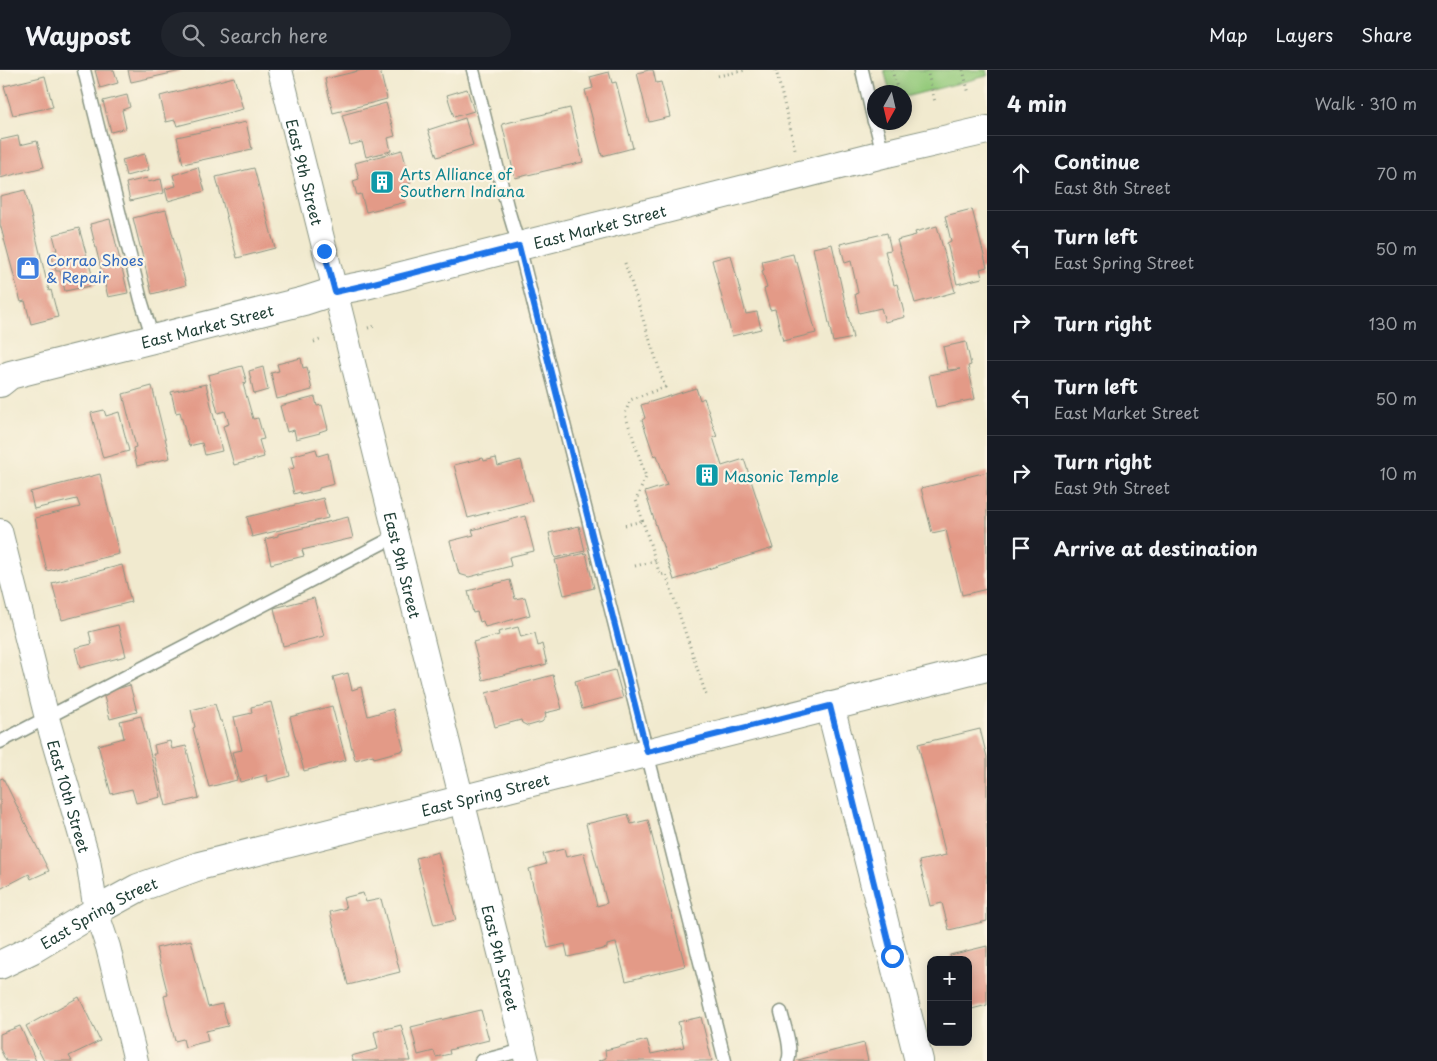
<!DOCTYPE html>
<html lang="en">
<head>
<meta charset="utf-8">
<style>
	:root { --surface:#171b24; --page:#20242c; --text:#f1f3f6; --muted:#9ea1a6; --line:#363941 }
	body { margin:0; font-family:"Playpen Sans",sans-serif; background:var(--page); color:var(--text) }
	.controls { position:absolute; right:15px; bottom:15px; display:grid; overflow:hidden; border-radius:10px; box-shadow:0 2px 12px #0003 }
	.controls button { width:45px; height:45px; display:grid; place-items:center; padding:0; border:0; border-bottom:1px solid var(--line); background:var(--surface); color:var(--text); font:25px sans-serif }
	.compass { position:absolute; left:867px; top:15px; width:45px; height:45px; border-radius:50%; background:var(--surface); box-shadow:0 2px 12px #0003; rotate:188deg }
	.stop { position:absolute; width:15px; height:15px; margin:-11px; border:4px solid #1a73e8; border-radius:50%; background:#fff }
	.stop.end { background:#1a73e8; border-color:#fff; box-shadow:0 1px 5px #0008 }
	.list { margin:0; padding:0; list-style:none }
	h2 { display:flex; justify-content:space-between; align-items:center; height:65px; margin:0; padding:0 20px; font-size:21px }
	h2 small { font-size:16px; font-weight:400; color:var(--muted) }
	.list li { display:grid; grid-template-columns:32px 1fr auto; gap:15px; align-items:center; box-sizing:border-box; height:75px; padding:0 20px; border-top:1px solid var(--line) }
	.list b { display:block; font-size:19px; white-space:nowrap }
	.list p { margin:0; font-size:16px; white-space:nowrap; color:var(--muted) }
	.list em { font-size:16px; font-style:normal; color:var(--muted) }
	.icon { flex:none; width:28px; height:28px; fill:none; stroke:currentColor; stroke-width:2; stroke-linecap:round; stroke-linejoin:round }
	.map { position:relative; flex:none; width:987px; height:991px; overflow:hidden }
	header { display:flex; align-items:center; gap:30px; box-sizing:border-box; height:70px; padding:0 25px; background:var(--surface); border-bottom:1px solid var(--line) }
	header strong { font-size:24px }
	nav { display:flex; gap:28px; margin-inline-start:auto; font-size:18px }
	.search { width:350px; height:45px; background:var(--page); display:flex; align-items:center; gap:12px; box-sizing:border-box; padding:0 18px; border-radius:28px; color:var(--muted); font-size:19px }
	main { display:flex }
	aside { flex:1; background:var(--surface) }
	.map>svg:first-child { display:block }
	.green { fill:#94ca7c; stroke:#5a8458 }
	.building { fill:#e39a87 }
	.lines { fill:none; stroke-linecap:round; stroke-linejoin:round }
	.lane-casing { stroke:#889482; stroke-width:15 }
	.street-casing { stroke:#889482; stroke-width:26 }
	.secondary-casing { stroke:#889482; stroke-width:30 }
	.path { stroke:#889482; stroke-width:3; stroke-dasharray:1 4; stroke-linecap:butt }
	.lane { stroke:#fff; stroke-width:12 }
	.street { stroke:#fff; stroke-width:24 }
	.secondary { stroke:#fff; stroke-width:28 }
	.route { stroke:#1a73e8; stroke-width:6 }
	.labels { text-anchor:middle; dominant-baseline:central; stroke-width:4.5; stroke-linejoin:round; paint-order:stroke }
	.street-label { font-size:15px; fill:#1f3d34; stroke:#fcf5e5 }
	.culture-label { font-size:15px; fill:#0d838f; stroke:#fcf5e5; text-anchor:start }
	.shop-label { font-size:15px; fill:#366cbe; stroke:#fcf5e5; text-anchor:start }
</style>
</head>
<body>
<header>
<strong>Waypost</strong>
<div class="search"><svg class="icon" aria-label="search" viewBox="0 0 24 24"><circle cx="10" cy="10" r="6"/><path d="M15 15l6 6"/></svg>Search here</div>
<nav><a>Map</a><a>Layers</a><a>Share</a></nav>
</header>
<main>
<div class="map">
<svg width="987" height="991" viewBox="0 0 987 991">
	<rect width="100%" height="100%" fill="#fcf5e5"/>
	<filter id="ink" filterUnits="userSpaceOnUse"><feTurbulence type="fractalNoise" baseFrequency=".02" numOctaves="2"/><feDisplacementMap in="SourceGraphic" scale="10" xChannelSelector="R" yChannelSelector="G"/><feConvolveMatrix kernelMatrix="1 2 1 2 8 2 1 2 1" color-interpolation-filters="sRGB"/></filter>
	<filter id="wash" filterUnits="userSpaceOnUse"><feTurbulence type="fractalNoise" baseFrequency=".0096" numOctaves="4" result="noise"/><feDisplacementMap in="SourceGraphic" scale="20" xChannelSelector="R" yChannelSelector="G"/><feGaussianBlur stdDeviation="1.12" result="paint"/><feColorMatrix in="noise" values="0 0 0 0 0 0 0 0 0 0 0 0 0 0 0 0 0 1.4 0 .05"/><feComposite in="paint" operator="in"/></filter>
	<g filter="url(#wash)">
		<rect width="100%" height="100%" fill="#f1eacf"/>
		<path class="green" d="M884 0H987V6L905 27 904 22H890Z"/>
		<g id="blocks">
			<path class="building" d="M95 0H114L118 13 100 18Z
				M128 0H181V1L131 12Z
				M362 0H380L387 29 333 43 325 9Z
				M649 0H653L656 13 661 12 670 47 649 52 637 3Z
				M609 2 612 13 616 12 633 78 602 86 585 20 593 18 590 7Z
				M45 6 53 37 13 45 4 16Z
				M234 7 243 39 177 56 175 50 166 52 160 26Z
				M467 19 474 41 454 47 447 25Z
				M127 25 130 37 122 40 126 58 111 62 103 31Z
				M386 33 395 66 388 68 391 81 366 87 362 72 350 75 342 45Z
				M570 38 583 92 515 108 502 54Z
				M465 48 473 75 437 87 428 60Z
				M246 52 252 79 183 94 177 67Z
				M18 66 20 75 37 71 44 97 0 108V70Z
				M402 80 411 113 401 116 406 132 366 142 361 124 357 125 353 111 359 109 355 93Z
				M145 84 149 100 126 106 122 90Z
				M198 97 205 121 168 131 165 119 176 116 173 105Z
				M254 98 275 178 237 188 216 107Z
				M147 108 148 112 161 109 164 123 130 131 126 113Z
				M25 120 49 221 51 220 58 247 31 254 25 231 21 232 0 154V126Z
				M972 139 987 197 980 199 982 208 957 214 947 173 951 171 945 146Z
				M166 140 186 215 152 224 133 148Z
				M110 149 128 223 108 227 90 154Z
				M937 156 955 222 915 233 897 170 916 165 915 162Z
				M79 158 95 215 65 221 60 201H56L51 182 57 180 53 165Z
				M887 163 891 180 885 181 894 215 897 214 905 247 885 252 881 238 859 243 855 224 858 223 851 191 845 193 840 174Z
				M832 174 853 268 833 272 813 178Z
				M793 184 795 192H797L816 263 783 271 775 239 770 240 764 219 767 218 762 201 764 200 762 191Z
				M731 185 746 244 757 242 761 259 732 266 712 190Z
				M966 272 971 295 968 296 975 329 936 337 929 305 960 299 948 300 943 277Z
				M301 288 303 298 307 297 312 320 277 329 271 303 279 301 277 294Z
				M242 296 247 313 243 314 253 349 258 348 264 369 259 370 264 387 234 395 223 356 229 354 225 341 218 343 208 305Z
				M263 297 268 320 254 324 249 301Z
				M206 314 222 381 205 385 202 373 189 376 180 342 176 343 171 322Z
				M152 316 170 388 137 396 133 378 136 377 123 324Z
				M696 318 700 330 704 328 717 367H713L722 396 744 389 773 478 674 510 645 422 667 415 657 385 654 386 642 350 645 348 641 335Z
				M315 327 317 336 322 335 328 359 319 362 320 363 296 369 294 360 287 362 280 336Z
				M104 340 106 346 119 342 129 381 103 388 91 343Z
				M316 379 318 386 328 383 334 414 319 418V420L301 424 300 422 294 424 288 400 294 398 291 386Z
				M483 388 484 391 496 388 498 396 521 390 532 431 468 448 454 395Z
				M987 402V519L962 525 946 460 932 463 921 418Z
				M100 404 119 484 47 501 35 448 80 437 77 429 34 439 30 422Z
				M323 428 328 448 252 467 247 447Z
				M525 446 534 481 509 487 511 496 469 507 459 504 450 471 474 465 472 460Z
				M348 447 353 468 302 480 304 486 271 494 265 469 278 466V464Z
				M579 456 585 481 555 488 549 463Z
				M586 483 594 518 564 525 555 490Z
				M122 495 131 532 62 550 52 513Z
				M510 510 515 529 525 527 530 545 485 557 483 551 480 552 477 542 473 543 468 521Z
				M314 528 324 566 283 576 274 538Z
				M118 555 126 586 80 598 75 578 92 574 89 562Z
				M518 557 521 567 535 563 538 576 542 574 547 594 483 610 473 572 499 565 498 562Z
				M615 600 623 628 582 639 575 611Z
				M348 603 352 620 361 617 368 646 393 639 404 680 374 688 373 685 355 690 333 607Z
				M553 605 562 639 545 643 546 647 542 652 528 656 522 653 521 650 495 657 486 623Z
				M130 615 137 642 110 649 103 623Z
				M271 632 290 706 268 712 267 705 240 712 232 682 242 680 234 647 252 643 251 637Z
				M215 634 220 651H222L237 710 209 717 193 658 195 657 191 640Z
				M332 636 346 690 304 701 290 647Z
				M141 646 161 727 136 733 132 719 111 724 98 675 124 668 120 651Z
				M980 659 987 687V851L949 860 942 833 930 836 919 791 946 785 918 674Z
				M170 671 172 679 186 676 199 728 166 736 153 684H156L154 675Z
				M3 708 49 801 31 809 29 804 0 819V709Z
				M628 744 631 754 648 750 685 896 626 911 616 873 607 875V878L568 887 565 874 548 878 529 799 546 794 543 784 564 779 566 787 584 783 597 836 607 833 586 754Z
				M438 782 456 850 434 855 416 788Z
				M363 823 366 832 381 829 400 902 348 915 330 842 346 838 343 828Z
				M191 870 208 937 222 934 228 956 206 961 208 971 185 977 183 969 175 971 164 926 168 925 156 878Z
				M987 876V935L968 940V890H951L950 885Z
				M79 927 100 971 69 986 72 991H44L26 956Z
				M481 940 489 970 449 980 450 984 436 987 434 981 418 985 411 957Z
				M701 947 712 991H598L606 988 605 980 647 970 651 984 684 977 678 952Z
				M401 955 411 991H353L351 986 378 979 374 962Z
				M20 956 36 991H6L0 979V964Z
				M864 973 868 991H798V990Z"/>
		</g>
	</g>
	<g filter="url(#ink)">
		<use href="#blocks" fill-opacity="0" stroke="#889482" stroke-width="1"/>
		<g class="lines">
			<g class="lane-casing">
				<path id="lane" d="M84 0 141 230 153 269
					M473 0 507 136 519 176 725 991
					M862 0 874 52
					M875 52 883 84
					M0 672 396 466
					M781 942C784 955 793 979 788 991
					M481 991 524 980"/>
			</g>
			<g class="street-casing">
				<g id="street">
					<path id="s1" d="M280 0 527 991"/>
					<path id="s2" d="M0 461 47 648 88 790 96 841 108 877 136 991"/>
				</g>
			</g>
			<g class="secondary-casing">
				<g id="secondary">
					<path id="s3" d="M0 313 10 305 304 231 335 221 366 215 883 84 987 60"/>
					<path d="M830 636 919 991"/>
					<path id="s4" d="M0 895 33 879 96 841 138 818 199 796 987 597"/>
				</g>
			</g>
			<path class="path" d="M776 0 795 79
				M892 0 898 22
				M927 0 935 32
				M963 0 969 24
				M718 6 746 0
				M625 193 665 317 630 330 625 344 646 407 636 430 660 505 666 504 706 625
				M368 258 375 256
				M314 272 323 269
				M625 455 643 451
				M635 496 656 491"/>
			<use href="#lane" class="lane"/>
			<use href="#street" class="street"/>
			<use href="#secondary" class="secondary"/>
		</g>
	</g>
	<g class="lines" filter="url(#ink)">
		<path class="route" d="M324 181 335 222 366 215 519 176 647 682 830 636 892 886"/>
	</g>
	<defs>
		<g id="building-square" transform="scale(1.25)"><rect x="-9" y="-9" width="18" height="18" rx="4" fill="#0f9aa8" stroke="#fcf5e5"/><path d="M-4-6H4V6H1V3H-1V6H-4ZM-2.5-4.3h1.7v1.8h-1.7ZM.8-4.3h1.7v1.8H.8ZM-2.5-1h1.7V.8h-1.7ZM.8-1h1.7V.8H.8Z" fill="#fff"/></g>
		<g id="shop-square" transform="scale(1.25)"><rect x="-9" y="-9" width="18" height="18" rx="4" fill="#3f7fe0" stroke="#fcf5e5"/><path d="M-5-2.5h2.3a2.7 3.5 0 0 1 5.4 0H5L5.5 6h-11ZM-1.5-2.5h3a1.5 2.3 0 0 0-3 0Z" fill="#fff"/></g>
	</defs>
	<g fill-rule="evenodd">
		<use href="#building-square" x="382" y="112"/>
		<use href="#shop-square" x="28" y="198"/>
		<use href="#building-square" x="707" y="405"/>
	</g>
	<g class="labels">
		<g class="street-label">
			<text stroke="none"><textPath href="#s1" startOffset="105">East 9th Street</textPath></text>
			<text stroke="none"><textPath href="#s3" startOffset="621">East Market Street</textPath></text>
			<text stroke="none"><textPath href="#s3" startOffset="216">East Market Street</textPath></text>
			<text stroke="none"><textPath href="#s1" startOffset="510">East 9th Street</textPath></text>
			<text stroke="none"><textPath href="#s4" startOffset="518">East Spring Street</textPath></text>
			<text stroke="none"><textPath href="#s2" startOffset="274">East 10th Street</textPath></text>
			<text stroke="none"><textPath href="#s4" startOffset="112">East Spring Street</textPath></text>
			<text stroke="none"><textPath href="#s1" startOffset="915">East 9th Street</textPath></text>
		</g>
		<g class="culture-label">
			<text x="400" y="103">Arts Alliance of<tspan x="400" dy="17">Southern Indiana</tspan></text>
			<text x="724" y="405">Masonic Temple</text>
		</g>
		<g class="shop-label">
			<text x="46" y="189">Corrao Shoes<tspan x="46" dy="17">&amp; Repair</tspan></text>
		</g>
	</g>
</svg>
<div class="controls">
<button>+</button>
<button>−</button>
</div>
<svg class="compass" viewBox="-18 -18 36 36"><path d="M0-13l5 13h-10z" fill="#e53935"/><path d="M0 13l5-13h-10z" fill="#9ea1a6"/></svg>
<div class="stop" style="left:892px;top:886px"></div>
<div class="stop end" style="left:324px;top:181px"></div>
</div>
<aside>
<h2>4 min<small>Walk · 310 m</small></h2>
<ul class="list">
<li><svg class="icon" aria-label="ahead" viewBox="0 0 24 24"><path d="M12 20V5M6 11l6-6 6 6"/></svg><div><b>Continue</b><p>East 8th Street</p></div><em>70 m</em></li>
<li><svg class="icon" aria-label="left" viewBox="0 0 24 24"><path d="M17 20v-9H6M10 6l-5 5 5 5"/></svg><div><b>Turn left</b><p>East Spring Street</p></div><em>50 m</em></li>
<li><svg class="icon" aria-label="right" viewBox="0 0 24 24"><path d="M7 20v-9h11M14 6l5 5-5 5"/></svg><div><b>Turn right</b></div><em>130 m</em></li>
<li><svg class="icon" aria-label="left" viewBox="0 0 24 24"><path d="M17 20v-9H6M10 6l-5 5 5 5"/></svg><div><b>Turn left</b><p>East Market Street</p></div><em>50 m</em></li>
<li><svg class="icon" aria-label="right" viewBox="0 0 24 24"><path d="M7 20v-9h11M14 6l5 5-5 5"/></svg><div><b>Turn right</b><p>East 9th Street</p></div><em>10 m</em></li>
<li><svg class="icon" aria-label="arrive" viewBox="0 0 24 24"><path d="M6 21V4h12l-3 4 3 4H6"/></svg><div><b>Arrive at destination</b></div></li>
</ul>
</aside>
</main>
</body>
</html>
